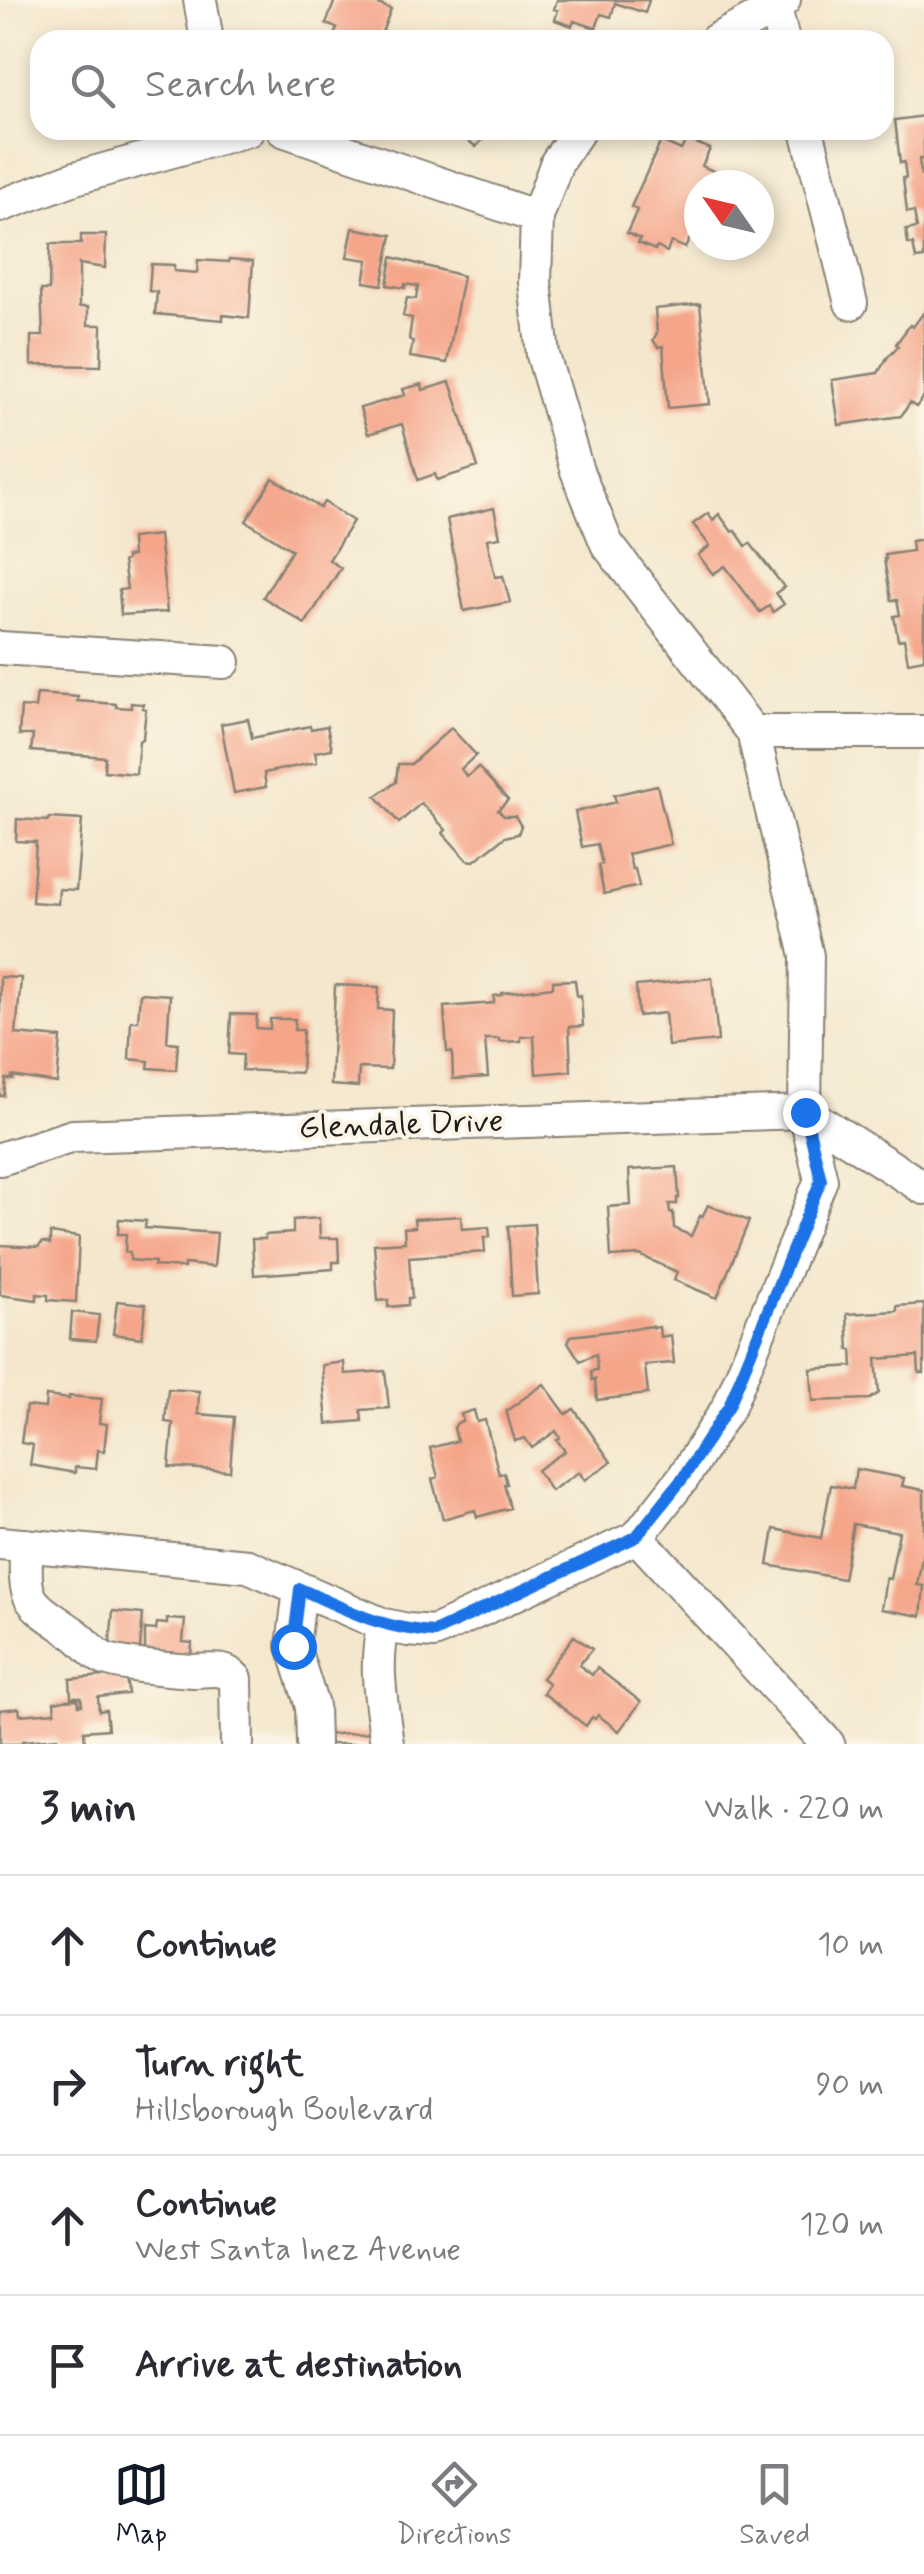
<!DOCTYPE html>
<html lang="en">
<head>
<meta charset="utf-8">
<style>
	:root { --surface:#fff; --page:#f7f7f7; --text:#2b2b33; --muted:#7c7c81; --line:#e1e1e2; --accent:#111827 }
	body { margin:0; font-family:Mynerve,sans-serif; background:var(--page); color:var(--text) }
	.compass { position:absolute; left:684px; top:170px; width:90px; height:90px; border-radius:50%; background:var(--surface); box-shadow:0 5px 15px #0003; rotate:304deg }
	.stop { position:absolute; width:30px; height:30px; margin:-22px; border:8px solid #1a73e8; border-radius:50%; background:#fff }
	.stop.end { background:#1a73e8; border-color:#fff; box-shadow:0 2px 10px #0008 }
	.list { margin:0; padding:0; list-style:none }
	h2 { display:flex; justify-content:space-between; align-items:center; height:130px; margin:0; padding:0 40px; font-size:42px }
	h2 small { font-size:32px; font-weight:400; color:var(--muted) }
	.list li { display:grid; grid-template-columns:65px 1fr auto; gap:30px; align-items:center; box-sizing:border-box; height:140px; padding:0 40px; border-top:2px solid var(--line) }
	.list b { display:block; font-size:38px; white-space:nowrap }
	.list p { margin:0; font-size:32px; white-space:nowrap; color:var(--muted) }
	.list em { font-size:32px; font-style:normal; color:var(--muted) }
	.icon { flex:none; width:55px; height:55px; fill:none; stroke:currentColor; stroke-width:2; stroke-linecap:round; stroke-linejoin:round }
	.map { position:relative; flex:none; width:924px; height:1744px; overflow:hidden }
	.search { position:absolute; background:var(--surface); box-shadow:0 5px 15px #0003; left:30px; right:30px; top:30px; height:110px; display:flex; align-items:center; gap:25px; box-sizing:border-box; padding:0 35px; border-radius:30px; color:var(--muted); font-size:38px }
	.sheet { height:690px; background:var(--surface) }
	nav { display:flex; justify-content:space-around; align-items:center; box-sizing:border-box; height:140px; border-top:2px solid var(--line); background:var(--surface); font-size:28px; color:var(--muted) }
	nav a { display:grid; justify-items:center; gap:5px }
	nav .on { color:var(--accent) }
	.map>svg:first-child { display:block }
	.building { fill:#f5a68a }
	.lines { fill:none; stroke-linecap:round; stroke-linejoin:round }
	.minor-casing { stroke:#888274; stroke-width:36 }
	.minor { stroke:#fff; stroke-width:32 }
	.route { stroke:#1a73e8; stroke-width:12 }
	.labels { text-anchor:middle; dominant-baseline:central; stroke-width:8; stroke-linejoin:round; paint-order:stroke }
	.street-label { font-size:32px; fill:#1c1c1c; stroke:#fcf5e5 }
</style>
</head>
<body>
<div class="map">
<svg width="924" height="1744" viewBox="0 0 924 1744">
	<rect width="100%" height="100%" fill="#fcf5e5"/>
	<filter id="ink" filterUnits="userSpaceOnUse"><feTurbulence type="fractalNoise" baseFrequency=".01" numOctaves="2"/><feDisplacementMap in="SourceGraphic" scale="20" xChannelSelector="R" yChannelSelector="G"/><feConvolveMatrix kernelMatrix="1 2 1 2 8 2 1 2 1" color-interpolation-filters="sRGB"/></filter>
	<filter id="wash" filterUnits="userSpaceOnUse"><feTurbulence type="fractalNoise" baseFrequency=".0048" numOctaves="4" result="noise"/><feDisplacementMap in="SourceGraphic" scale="40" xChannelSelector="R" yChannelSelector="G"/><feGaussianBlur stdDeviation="2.25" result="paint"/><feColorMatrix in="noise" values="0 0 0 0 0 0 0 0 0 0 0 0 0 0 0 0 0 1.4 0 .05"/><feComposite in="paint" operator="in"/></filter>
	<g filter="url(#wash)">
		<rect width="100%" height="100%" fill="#f4e7cd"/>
		<g id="blocks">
			<path class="building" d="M335 0H368L391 9 379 40H332L337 28 326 24Z
				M557 0H649L645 13 615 3 611 17 601 14 596 28 574 21 572 26 555 20 558 10 554 9Z
				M924 116V159H919L921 175H924V258L916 259 913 244H908L906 230 917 228 914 212H907L903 178H906L904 162 900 163 895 120Z
				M456 130H491L476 147Z
				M687 139 710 149 702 166 722 175 718 185H699V222L685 248 671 242 667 252 657 247 655 250 638 243 640 239 627 233 637 210 631 207 661 141 681 150Z
				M353 228 392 235 382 285 364 282 368 260 347 257Z
				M81 235H106L105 268 79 264V307H88V325H102L101 366 31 365V336H43L41 290H49L50 244H81Z
				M392 257 463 276 447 363 410 357 413 342 409 339 412 318 403 316 407 298 416 299 418 286 405 284V288L387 285Z
				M229 259 253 261 249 318 223 315V320L155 314 157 292 149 291 151 264 174 265V271L197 273 198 260 229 262Z
				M700 304 710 404 668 408 663 346 658 347 653 340 657 333 655 309Z
				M924 312V397L916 407 910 403 901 416 839 425 832 380 878 373 887 358 898 346 896 344 910 325 913 327Z
				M450 382 478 467 437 480 435 474 418 480 402 424 368 434 360 408 405 395 403 389 422 384 423 390Z
				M273 478 320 508 324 502 353 521 329 560 341 568 305 624 263 597 292 550 246 521Z
				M494 508 500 537 487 539 495 577 503 576 510 602 464 611 447 519Z
				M708 513 713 520 719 514 732 532 735 530 746 546 750 543 784 587 776 593 784 604 773 612 769 606 760 612 725 566 713 574 698 555 710 546 693 524Z
				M159 535 167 612 121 615 119 590 127 589 123 561 126 560V557L132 556 131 538Z
				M924 539V659L908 662 904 639 898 640 894 616 900 615 897 600H891L884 559H886L885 555 912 551 911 541Z
				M37 694 78 697 77 701 116 704V707L131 708V703L143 704 142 708 146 709 143 738 139 741 136 774 104 771 105 757 31 751 33 735H19L21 707 35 708Z
				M248 719 252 738 310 726 311 729 327 726 332 749 315 752 317 762 264 773 266 787 234 793 221 724Z
				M451 728 476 755 461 769 467 777 478 767 508 800 498 810 504 816H515L521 826 518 834 505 837 474 861 467 860 443 833 446 830 421 803 399 823 376 796 396 782 398 764H411Z
				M657 785 671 844 628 854 632 869H635L639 886 604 894 598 865 602 864 597 844 582 847 575 812 616 802 614 795Z
				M49 818 82 820 76 890 59 889 58 904 32 902 36 842 16 841 17 819 48 821Z
				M0 977 21 978 16 1034 61 1038 57 1083 12 1076 13 1079H6L4 1096H0Z
				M712 978 718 1041 668 1046 665 1013 638 1016 636 986Z
				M575 980 577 996 581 995 583 1026 569 1027 571 1071 536 1074 534 1036 521 1037V1041L499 1042V1039H485L488 1077 453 1079 452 1052H447L444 1007 494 1003V996L502 995V993L553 987V981Z
				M335 985 379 987 378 1009 392 1010 390 1069 359 1068 358 1087 331 1085Z
				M140 993 170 995 167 1042 178 1043 176 1070 148 1068 149 1061 129 1059 131 1021H138Z
				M231 1014 257 1015 256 1028 270 1029V1019H295L294 1030H303L301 1073 242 1070 243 1055 229 1054Z
				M677 1167 679 1198H677V1204H669L670 1213 673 1212 674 1228 691 1236 700 1216 702 1217 708 1205 749 1221 717 1298 674 1280 677 1272 640 1255 611 1257 608 1207 631 1205 629 1170Z
				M461 1216 462 1229 489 1227 490 1237 484 1238 485 1252 409 1257 412 1298H408V1305L388 1307V1300L378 1301 374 1244 405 1242 404 1228 415 1227 414 1219Z
				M319 1218 320 1238H338L339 1262H333V1269L254 1275 252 1239H265V1235L293 1233V1220Z
				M119 1219 146 1221 145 1228 217 1233 214 1267 184 1264V1268L154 1266 155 1262 130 1260V1252H125L126 1234H118Z
				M534 1224 538 1294 512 1296 508 1226Z
				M50 1233 79 1237 76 1302 48 1300V1295L37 1294V1300L0 1295V1245L38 1247 43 1242 50 1244Z
				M117 1301 146 1304 142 1338 113 1334Z
				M924 1304V1373H919L918 1356 876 1359 879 1393 870 1399 813 1401 811 1369 853 1366 852 1350H849L847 1314 897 1311V1306Z
				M72 1312 99 1315 96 1341 70 1339Z
				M653 1326V1328L659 1327 660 1337 671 1335 674 1363 645 1365 648 1394 597 1400 595 1379 592 1380 591 1371 597 1370 596 1354 580 1361 568 1342 571 1336Z
				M344 1362 345 1374 385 1371 389 1408 361 1410 362 1421 327 1424 322 1365Z
				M544 1384 566 1414 574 1409 611 1462 585 1480 579 1472 551 1491 537 1470 565 1451 557 1440 560 1438 556 1431 532 1448 525 1438 515 1441 506 1411Z
				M168 1389 199 1391 198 1414 234 1417 230 1471 169 1467 173 1423 165 1422Z
				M46 1396 69 1399V1396L102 1399 99 1423 107 1424 104 1451 98 1450 96 1469 75 1467V1473L30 1465 33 1445 21 1443 26 1406 45 1408Z
				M474 1410 477 1422 485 1420 499 1474 504 1473 507 1484H504L510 1508 477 1517 475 1510 443 1519 432 1479 438 1477 430 1448 457 1441 454 1428 457 1423 463 1421 461 1414Z
				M856 1469 904 1478 902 1486 924 1490V1546L917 1585 924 1586 921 1616 881 1609 886 1578 890 1579 899 1532 853 1524 843 1579 768 1565 774 1529 821 1538 831 1485 853 1489Z
				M113 1611 143 1614 139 1659 109 1656Z
				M167 1619 185 1620 183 1642 192 1643 190 1667 145 1663V1629L156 1630 157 1623 167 1624Z
				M574 1636 592 1649 579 1665 592 1675 597 1668 641 1702 619 1731 598 1715 595 1719 592 1717 586 1726 543 1693 549 1684 542 1678Z
				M126 1674 128 1694 98 1697 99 1711 106 1710 108 1729 84 1731 85 1744H58L57 1738 22 1741 23 1744H0V1710L19 1708 20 1715 55 1712 54 1702 64 1700 78 1699 79 1705H82L81 1697H71L70 1679Z
				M371 1732V1744H316V1735Z"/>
		</g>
	</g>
	<g filter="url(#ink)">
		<use href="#blocks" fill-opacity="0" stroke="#888274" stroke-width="2.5"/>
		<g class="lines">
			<g class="minor-casing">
				<path id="minor" d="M200 0 207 40
					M775 8 783 40
					M716 40 775 8 784 0
					M283 130 537 217
					M579 130 557 162 537 217 535 282 543 355 577 471 607 544 753 732 807 956 805 1112 821 1180 729 1406 683 1478 637 1537 828 1744
					M807 130 851 303
					M0 206 75 178 248 130
					M0 648 224 662
					M753 732H924
					M805 1112 924 1188
					M0 1159 73 1136 805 1112
					M0 1543 248 1566 384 1625 408 1630 434 1632 637 1537
					M26 1545C25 1603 24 1599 72 1632 83 1639 90 1650 101 1657 112 1665 176 1670 193 1671 208 1671 225 1666 236 1679L237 1744
					M300 1589 293 1646 312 1706 313 1743
					M384 1625C373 1665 382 1703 387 1744"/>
			</g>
			<use href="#minor" class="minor"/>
		</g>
	</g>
	<g class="lines" filter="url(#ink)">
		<path class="route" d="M293 1646 300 1589C348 1610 381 1629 434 1632L636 1537 683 1478 729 1406 821 1180 805 1112"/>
	</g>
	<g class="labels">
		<g class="street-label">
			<text transform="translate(401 1125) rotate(-2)">Glendale Drive</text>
		</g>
	</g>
</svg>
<svg class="compass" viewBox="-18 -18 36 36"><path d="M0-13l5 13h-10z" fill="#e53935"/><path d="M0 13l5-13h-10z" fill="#7c7c81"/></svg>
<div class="stop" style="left:293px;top:1646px"></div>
<div class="stop end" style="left:805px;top:1112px"></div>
<div class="search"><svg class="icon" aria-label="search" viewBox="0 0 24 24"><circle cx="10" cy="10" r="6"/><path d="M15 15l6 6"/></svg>Search here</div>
</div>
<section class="sheet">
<h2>3 min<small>Walk · 220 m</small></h2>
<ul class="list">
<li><svg class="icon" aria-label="ahead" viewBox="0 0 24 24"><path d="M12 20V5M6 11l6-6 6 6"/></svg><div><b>Continue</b></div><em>10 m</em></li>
<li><svg class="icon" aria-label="right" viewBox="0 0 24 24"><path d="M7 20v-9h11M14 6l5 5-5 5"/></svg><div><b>Turn right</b><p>Hillsborough Boulevard</p></div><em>90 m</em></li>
<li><svg class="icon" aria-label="ahead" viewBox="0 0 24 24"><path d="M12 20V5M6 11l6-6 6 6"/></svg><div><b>Continue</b><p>West Santa Inez Avenue</p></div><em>120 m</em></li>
<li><svg class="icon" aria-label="arrive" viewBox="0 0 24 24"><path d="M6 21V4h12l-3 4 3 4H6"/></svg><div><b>Arrive at destination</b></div></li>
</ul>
</section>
<nav>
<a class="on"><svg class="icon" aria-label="map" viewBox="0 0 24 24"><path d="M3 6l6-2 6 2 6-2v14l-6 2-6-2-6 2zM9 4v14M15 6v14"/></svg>Map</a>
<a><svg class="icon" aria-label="directions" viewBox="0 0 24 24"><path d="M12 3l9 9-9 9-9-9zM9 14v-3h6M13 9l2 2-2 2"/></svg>Directions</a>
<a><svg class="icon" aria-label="saved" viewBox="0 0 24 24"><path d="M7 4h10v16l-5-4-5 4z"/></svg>Saved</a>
</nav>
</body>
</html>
